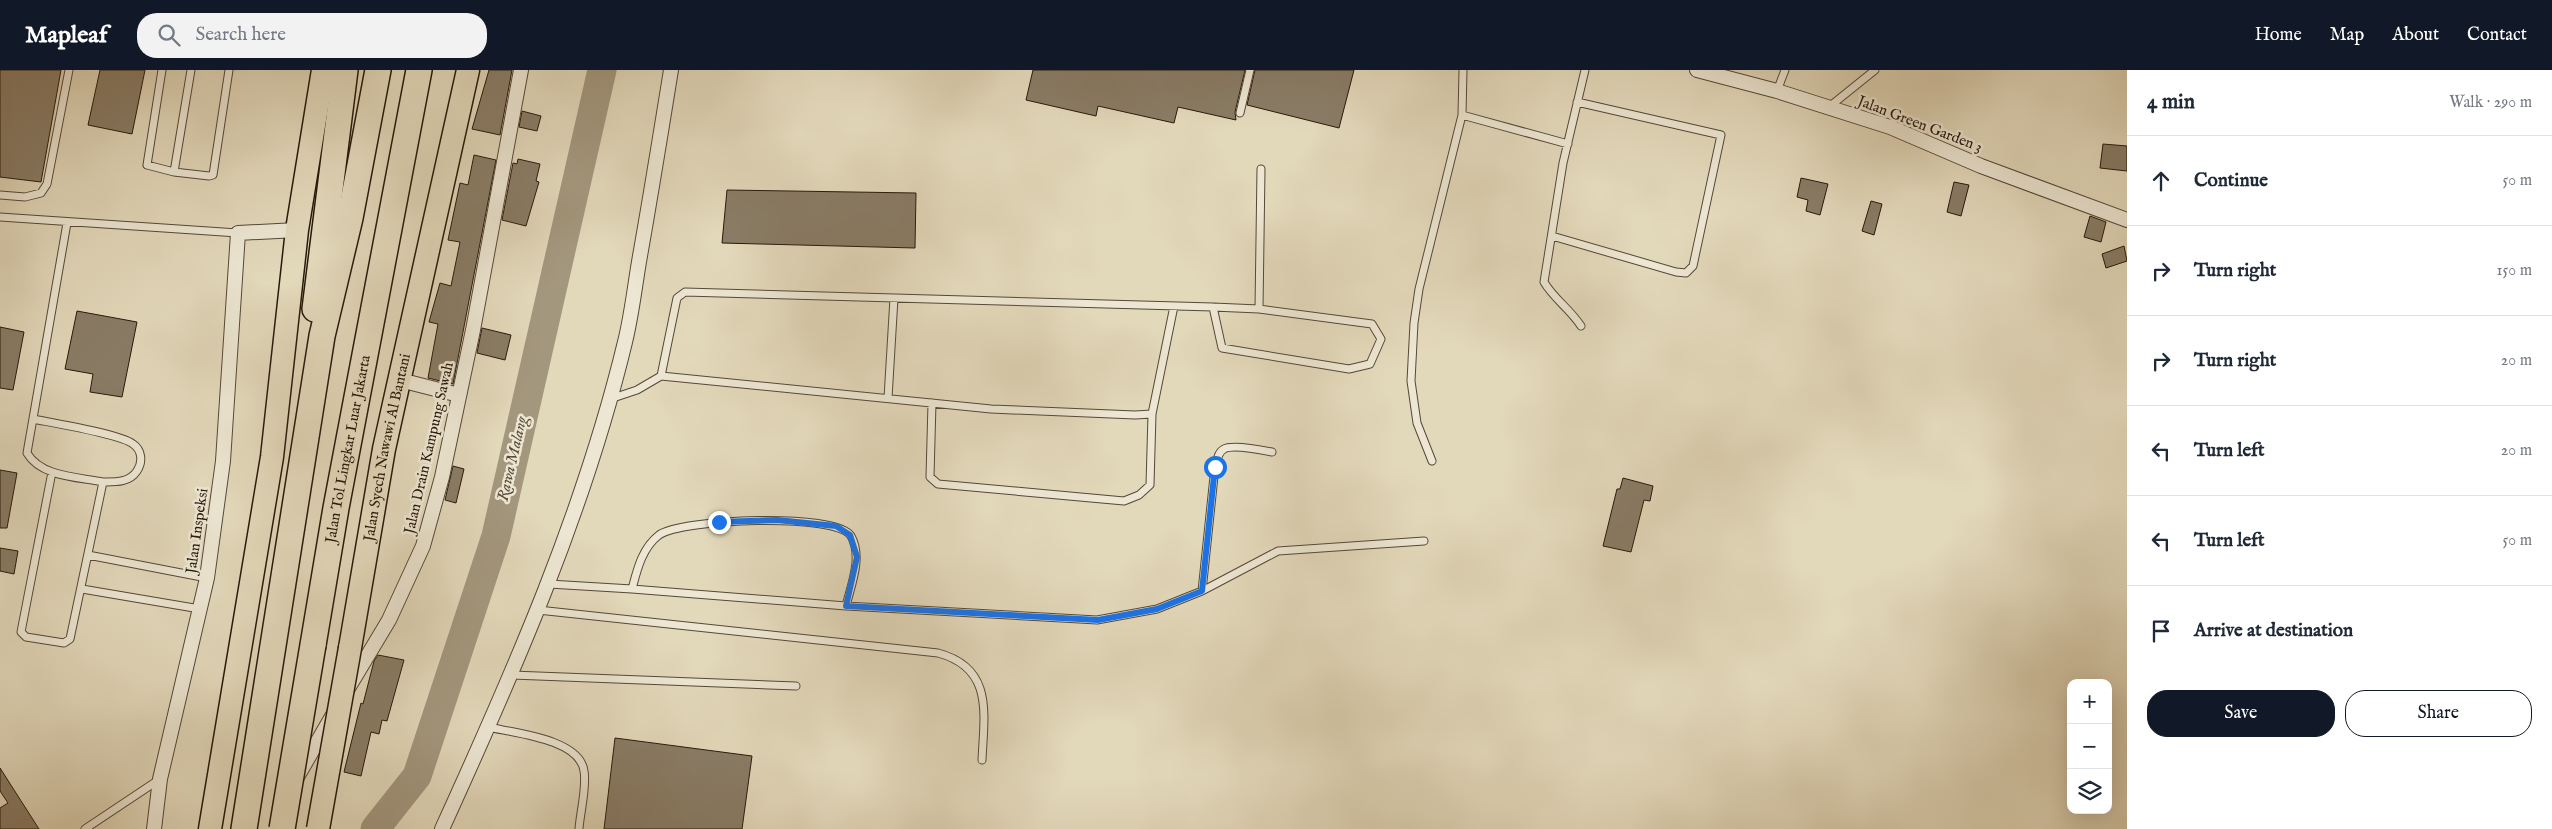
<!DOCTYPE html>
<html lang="en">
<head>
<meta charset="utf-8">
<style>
	:root { --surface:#fff; --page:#f2f2f3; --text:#1f2937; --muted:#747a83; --line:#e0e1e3; --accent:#111827 }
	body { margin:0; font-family:"IM FELL English",serif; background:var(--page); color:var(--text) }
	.controls { position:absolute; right:15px; bottom:15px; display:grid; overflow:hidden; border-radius:10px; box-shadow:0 5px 20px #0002 }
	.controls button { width:45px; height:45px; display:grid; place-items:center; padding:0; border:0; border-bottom:1px solid var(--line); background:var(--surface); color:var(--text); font:25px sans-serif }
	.stop { position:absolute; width:15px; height:15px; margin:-11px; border:4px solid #1a73e8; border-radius:50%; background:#fff }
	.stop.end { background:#1a73e8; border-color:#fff; box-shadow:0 1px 5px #0008 }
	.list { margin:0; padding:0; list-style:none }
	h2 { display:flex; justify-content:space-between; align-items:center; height:65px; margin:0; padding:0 20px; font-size:21px }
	h2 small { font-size:16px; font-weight:400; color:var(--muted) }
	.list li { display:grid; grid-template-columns:32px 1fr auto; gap:15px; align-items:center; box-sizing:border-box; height:90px; padding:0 20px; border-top:1px solid var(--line) }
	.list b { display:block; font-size:19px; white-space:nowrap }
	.list em { font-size:16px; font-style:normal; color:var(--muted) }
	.actions { display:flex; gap:10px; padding:15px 20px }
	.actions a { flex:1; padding:11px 0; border:1px solid var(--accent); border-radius:20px; text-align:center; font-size:18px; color:var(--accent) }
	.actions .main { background:var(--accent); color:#fff }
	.icon { flex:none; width:28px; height:28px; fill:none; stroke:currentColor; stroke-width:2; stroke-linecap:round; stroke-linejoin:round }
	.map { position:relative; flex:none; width:2127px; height:759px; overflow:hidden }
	header { display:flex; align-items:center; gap:30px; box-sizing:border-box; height:70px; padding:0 25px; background:var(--accent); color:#fff }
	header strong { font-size:24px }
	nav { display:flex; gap:28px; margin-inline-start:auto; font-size:18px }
	.search { width:350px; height:45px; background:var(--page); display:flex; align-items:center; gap:12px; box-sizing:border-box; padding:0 18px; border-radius:20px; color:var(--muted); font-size:19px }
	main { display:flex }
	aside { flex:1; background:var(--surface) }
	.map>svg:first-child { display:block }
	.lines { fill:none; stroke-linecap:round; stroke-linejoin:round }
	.river { stroke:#a3977e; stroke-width:29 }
	.building { fill:#897c66; stroke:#28180b }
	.service-casing { stroke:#564837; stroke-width:9 }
	.minor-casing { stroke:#564837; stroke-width:16 }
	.trunk-casing { stroke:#28180b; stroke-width:25 }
	.motorway-casing { stroke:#28180b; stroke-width:28 }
	.service { stroke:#ece6d2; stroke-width:7 }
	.minor { stroke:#ece6d2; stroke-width:14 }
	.trunk { stroke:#e2d8ba; stroke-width:22 }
	.motorway { stroke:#e2d8ba; stroke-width:25 }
	.trunk-bridge-casing { stroke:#28180b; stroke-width:25; stroke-linecap:butt }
	.motorway-bridge-casing { stroke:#28180b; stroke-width:28; stroke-linecap:butt }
	.trunk-bridge { stroke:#e2d8ba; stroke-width:22 }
	.motorway-bridge { stroke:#e2d8ba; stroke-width:25 }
	.route { stroke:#1a73e8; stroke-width:6 }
	.labels { text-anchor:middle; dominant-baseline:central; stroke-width:5; stroke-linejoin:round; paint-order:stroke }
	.street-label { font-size:15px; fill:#28180b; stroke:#ece6d2 }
	.water-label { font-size:16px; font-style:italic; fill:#594b39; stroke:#ece6d2 }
</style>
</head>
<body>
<header>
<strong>Mapleaf</strong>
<div class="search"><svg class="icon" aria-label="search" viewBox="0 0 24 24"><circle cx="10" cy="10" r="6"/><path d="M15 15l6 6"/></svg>Search here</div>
<nav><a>Home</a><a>Map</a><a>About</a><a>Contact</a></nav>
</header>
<main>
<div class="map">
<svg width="2127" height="759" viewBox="0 0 2127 759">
	<rect width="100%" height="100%" fill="#e2d8ba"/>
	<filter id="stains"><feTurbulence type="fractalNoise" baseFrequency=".004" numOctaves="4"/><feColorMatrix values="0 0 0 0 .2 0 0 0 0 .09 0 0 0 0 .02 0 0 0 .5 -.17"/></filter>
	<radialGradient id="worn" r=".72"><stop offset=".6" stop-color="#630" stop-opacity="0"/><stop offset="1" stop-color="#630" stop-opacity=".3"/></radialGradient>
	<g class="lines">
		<path class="river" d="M375 759 417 706 496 466 602 0"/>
	</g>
	<path class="building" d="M0 0H61L41 112 0 107Z
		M100 0H145L132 64 88 55Z
		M489 0H512L500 65 472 59Z
		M1033 0H1245L1235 42 1236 50 1178 37 1174 53 1098 36 1096 46 1026 30Z
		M1255 0H1354L1339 58 1247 35Z
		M522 41 541 46 537 61 519 57Z
		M2103 74 2127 76V101L2100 98Z
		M474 85 496 90 453 314 428 308 438 254 429 252 440 213 451 216 460 172 448 170 460 113 468 115Z
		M518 89 540 94 536 111 539 112 526 156 502 150 513 93 517 94Z
		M1801 108 1828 114 1820 145 1806 141 1808 130 1797 127Z
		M1954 112 1969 115 1961 146 1947 142Z
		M727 120 916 123 915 178 722 173Z
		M1871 131 1882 134 1874 165 1862 161Z
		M2090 146 2106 152 2101 172 2084 167Z
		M2124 176 2127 191 2106 198 2102 184Z
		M77 241 137 252 122 327 90 322 93 304 65 299Z
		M0 257 24 262 13 320 0 318Z
		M482 258 511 265 505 290 477 283Z
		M453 396 464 399 456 433 445 430Z
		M0 400 17 403 7 458H0Z
		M1623 408 1653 416 1650 431 1644 430 1631 482 1603 476 1617 419H1620Z
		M0 478 18 481 14 504 0 501Z
		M378 585 404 590 387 651 382 650 379 664 371 662 361 706 344 702 361 633 363 634 374 591Z
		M615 668 752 686 742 759H604Z
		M0 698 39 759H0V738L8 733 0 721Z"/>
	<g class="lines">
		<g class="service-casing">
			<path id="service" d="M162 0 147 95 174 102 209 106 213 105 229 0
				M1777 21 1785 0
				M1829 37 1875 0
				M1240 43 1250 0
				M1462 45 1568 74
				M174 102 191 0
				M0 125 25 127 41 123 47 114 69 0
				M0 147 238 163
				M1552 166 1676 202 1686 203 1693 196 1721 65 1577 32
				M1259 239 1261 99
				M1581 256C1570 239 1554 229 1544 212L1563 93 1585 0
				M661 306 991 339 1135 345 1152 344 1174 236
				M888 328 894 228
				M610 329 637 320 661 306 677 228 685 222 1213 237 1259 239 1372 254 1381 269 1370 294 1349 299 1222 278 1213 237
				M932 333 930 407 938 414 1124 431 1139 425 1150 415 1152 344
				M33 349C53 353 120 364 133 374 142 380 143 392 137 401 129 413 115 412 103 412
				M1432 391 1417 353 1411 311 1414 253 1419 219 1462 45 1463 0
				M52 402 21 562 26 567 64 573 70 569 103 412C78 407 41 407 27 383L67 153
				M88 485 207 508
				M549 514 632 519C637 500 642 478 659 465 681 449 836 442 851 466 863 487 851 515 846 536
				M82 519 200 539
				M632 519 846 536 1097 550 1157 539 1202 521 1278 481 1424 471
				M1202 521 1215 397C1217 390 1218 382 1224 379 1232 374 1262 380 1272 382
				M538 540 938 583C994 598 984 644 982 690
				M512 605 796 616
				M488 657C514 663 580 669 584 701 587 717 580 743 579 759
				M85 759 160 709"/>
		</g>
		<g class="minor-casing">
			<path id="minor" d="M1697 0 1777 21 1890 57 1981 96 2127 150
				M400 310 459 325
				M347 620 389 550 423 476 442 407 473 260 521 0
				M297 707 333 645
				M154 759 160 709 207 508 223 391 238 163 297 160
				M442 759C514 601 584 442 625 272 632 244 635 214 640 186 651 124 661 62 671 0"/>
		</g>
		<g class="trunk-casing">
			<g id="trunk">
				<path id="s1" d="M350 578 384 379 468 0"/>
				<path d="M210 759 272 387 297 160 323 0"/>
			</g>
		</g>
		<g class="motorway-casing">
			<g id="motorway">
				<path d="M315 239 345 0"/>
				<path id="s2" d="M313 575 336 438 419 0"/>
				<path d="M244 759 322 266 350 148 378 0"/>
			</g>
		</g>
		<use href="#service" class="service"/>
		<use href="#minor" class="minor"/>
		<use href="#trunk" class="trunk"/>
		<use href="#motorway" class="motorway"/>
		<g class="trunk-bridge-casing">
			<path id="trunk-bridge" d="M318 759 350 578"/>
		</g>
		<g class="motorway-bridge-casing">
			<path id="motorway-bridge" d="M282 759 313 575"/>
		</g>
		<use href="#trunk-bridge" class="trunk-bridge"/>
		<use href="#motorway-bridge" class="motorway-bridge"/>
	</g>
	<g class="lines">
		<path class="route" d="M719 452 777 450 836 456 850 465 857 487 846 536 1098 550 1157 539 1202 521 1215 397"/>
	</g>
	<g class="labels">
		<g class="street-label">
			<text transform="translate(1920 54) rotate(21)">Jalan Green Garden 3</text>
			<text stroke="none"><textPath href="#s1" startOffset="204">Jalan Syech Nawawi Al Bantani</textPath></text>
			<text transform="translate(429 378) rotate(-77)">Jalan Drain Kampung Sawah</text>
			<text stroke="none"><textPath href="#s2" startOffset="199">Jalan Tol Lingkar Luar Jakarta</textPath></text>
			<text transform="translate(197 461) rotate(-82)">Jalan Inspeksi</text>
		</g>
		<g class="water-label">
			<text transform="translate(513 389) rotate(-77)">Rawa Malang</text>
		</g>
	</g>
	<rect width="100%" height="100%" filter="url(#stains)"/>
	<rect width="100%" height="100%" fill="url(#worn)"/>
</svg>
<div class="controls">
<button>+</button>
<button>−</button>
<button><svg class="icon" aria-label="layers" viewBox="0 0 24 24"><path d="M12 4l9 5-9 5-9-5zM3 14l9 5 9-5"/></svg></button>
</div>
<div class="stop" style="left:1215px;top:397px"></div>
<div class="stop end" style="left:719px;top:452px"></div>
</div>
<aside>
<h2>4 min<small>Walk · 290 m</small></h2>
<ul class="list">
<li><svg class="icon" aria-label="ahead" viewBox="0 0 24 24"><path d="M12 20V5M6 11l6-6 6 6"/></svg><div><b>Continue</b></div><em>50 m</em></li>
<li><svg class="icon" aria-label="right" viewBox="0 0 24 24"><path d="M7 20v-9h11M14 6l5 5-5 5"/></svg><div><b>Turn right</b></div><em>150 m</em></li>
<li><svg class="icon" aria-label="right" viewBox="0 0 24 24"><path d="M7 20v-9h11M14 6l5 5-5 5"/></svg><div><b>Turn right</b></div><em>20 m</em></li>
<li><svg class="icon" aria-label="left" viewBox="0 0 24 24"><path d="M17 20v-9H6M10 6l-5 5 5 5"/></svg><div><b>Turn left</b></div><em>20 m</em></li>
<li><svg class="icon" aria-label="left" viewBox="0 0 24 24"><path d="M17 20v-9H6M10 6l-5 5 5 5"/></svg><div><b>Turn left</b></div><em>50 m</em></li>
<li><svg class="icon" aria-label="arrive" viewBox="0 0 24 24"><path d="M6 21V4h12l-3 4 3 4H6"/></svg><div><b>Arrive at destination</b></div></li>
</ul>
<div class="actions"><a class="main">Save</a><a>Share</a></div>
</aside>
</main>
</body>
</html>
